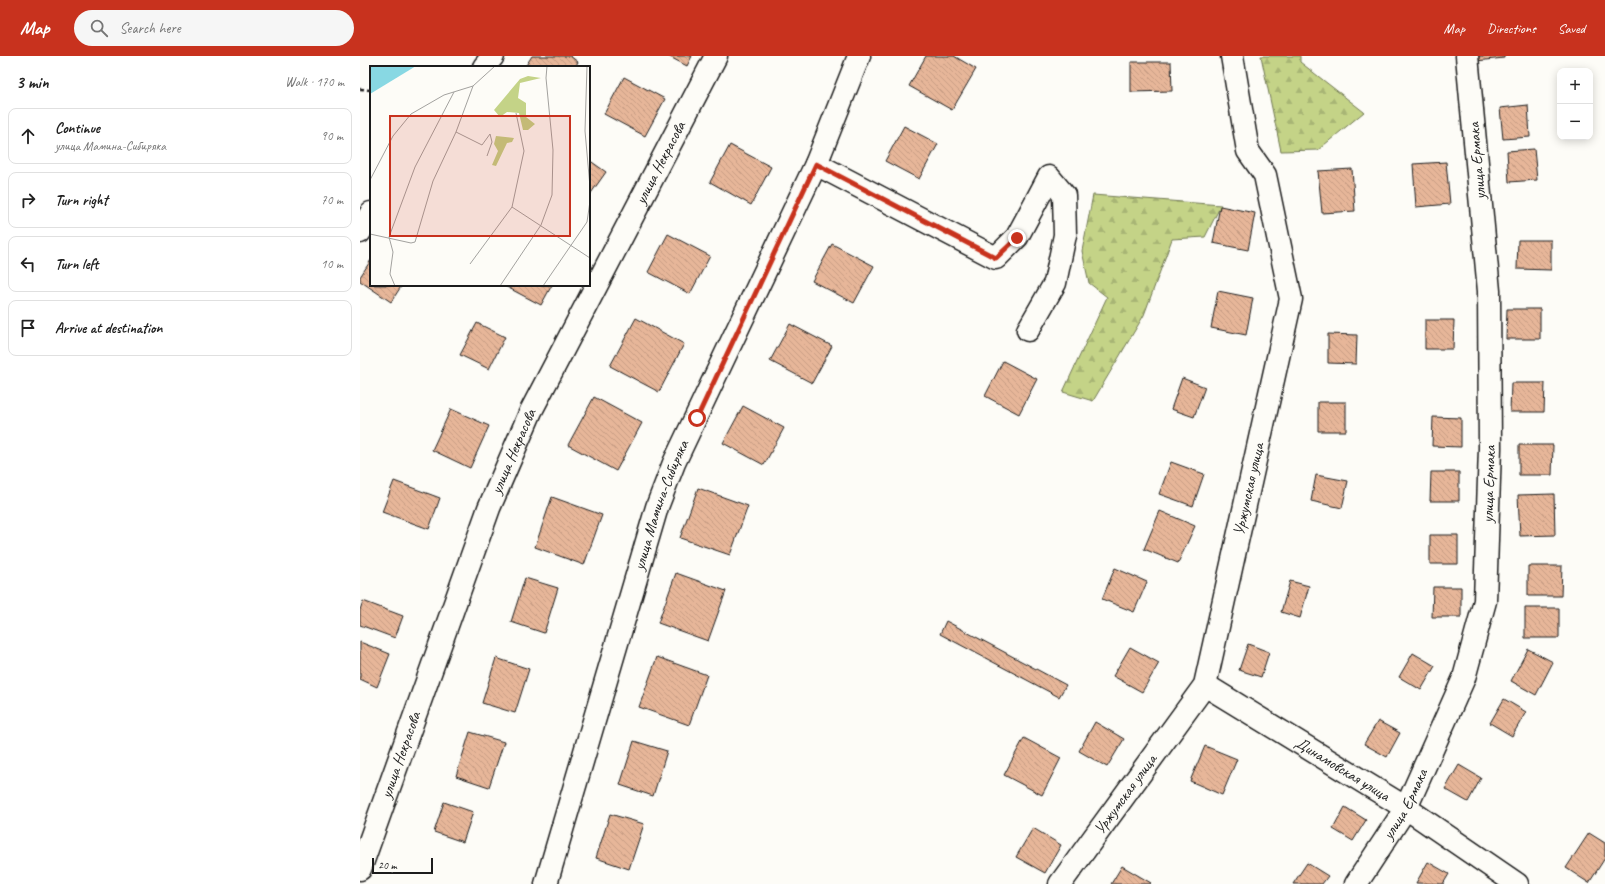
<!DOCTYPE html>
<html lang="en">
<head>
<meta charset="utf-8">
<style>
	:root { --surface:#fff; --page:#f6f6f6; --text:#222; --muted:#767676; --line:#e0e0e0; --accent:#c8321e }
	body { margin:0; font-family:Caveat,sans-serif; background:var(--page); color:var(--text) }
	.controls { position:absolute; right:12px; top:12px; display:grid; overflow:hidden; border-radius:8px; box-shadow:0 2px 10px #0003 }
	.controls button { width:36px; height:36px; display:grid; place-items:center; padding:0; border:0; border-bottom:1px solid var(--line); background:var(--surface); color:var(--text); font:20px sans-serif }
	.scale { position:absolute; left:12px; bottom:10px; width:61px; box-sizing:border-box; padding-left:4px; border:2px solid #1c1c1c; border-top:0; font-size:11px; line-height:14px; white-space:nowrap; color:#1c1c1c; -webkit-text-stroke:3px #fdfcf7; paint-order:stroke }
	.stop { position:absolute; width:12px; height:12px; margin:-9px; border:3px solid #c8321e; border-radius:50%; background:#fff }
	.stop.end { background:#c8321e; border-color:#fff; box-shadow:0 1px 4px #0008 }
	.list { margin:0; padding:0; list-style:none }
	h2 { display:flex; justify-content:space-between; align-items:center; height:52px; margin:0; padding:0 16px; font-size:17px }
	h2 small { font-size:13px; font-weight:400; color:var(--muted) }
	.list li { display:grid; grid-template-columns:26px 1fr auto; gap:12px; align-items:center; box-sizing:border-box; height:56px; margin:0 8px 8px; padding:0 8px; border:1px solid var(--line); border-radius:8px }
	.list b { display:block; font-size:15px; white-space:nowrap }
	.list p { margin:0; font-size:13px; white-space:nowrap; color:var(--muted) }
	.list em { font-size:13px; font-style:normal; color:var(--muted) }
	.icon { flex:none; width:22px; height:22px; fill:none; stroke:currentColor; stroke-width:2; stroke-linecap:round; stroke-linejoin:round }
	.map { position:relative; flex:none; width:1245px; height:828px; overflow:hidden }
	header { display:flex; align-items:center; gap:24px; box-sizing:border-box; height:56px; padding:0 20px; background:var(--accent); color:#fff }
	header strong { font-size:19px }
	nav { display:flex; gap:22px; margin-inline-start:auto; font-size:14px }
	.search { width:280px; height:36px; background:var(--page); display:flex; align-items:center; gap:10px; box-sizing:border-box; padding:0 14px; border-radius:22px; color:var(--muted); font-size:15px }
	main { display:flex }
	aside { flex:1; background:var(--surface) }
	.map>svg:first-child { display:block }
	.forest { fill:url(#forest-firs); stroke:#707852 }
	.building { fill:url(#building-back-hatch); stroke:#1c1c1c }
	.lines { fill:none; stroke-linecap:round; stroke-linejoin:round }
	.minor-casing { stroke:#1c1c1c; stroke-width:25 }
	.path { stroke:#1c1c1c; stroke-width:2.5; stroke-dasharray:4 3; stroke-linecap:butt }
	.minor { stroke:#fdfcf7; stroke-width:22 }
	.route { stroke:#c8321e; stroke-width:5 }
	.labels { text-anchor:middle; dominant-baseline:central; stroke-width:3.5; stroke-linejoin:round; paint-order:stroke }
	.street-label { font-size:16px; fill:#1c1c1c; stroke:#fdfcf7 }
	.inset-road { fill:none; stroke:#a3a29f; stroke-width:1 }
	.view { fill:#c8321e; fill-opacity:0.15; stroke:#c8321e; stroke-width:2 }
	.inset-edge { fill:none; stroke:#1c1c1c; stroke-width:2 }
</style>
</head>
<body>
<header>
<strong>Map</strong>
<div class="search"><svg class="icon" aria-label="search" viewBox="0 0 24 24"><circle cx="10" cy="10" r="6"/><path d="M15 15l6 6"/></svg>Search here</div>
<nav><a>Map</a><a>Directions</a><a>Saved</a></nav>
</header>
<main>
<aside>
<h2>3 min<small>Walk · 170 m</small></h2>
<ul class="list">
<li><svg class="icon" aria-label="ahead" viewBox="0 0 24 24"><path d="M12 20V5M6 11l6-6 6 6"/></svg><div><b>Continue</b><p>улица Мамина-Сибиряка</p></div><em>90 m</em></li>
<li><svg class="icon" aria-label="right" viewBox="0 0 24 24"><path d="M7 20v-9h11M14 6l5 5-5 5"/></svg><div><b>Turn right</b></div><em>70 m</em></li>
<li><svg class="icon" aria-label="left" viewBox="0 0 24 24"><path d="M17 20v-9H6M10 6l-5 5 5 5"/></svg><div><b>Turn left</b></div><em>10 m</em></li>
<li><svg class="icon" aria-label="arrive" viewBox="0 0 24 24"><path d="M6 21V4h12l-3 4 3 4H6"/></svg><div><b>Arrive at destination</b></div></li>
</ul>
</aside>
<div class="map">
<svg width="1245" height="828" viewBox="0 0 1245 828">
	<defs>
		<pattern id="forest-firs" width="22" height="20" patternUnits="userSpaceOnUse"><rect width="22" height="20" fill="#c4d387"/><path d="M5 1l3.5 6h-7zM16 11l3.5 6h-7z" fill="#a8b574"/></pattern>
		<pattern id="building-back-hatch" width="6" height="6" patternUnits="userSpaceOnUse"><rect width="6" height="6" fill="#e7b699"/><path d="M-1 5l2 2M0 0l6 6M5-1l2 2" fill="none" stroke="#c69c83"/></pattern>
	</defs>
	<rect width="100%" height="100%" fill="#fdfcf7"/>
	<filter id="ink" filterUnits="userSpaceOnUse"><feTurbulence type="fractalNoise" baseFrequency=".025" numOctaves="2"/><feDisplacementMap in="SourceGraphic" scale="8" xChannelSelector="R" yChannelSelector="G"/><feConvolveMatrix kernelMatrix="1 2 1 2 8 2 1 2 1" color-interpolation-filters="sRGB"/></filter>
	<g filter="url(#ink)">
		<path class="forest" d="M901 0H940V6L1004 56 958 94 921 95Z
			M733 139 861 149 845 181 812 183 784 259 733 345 703 336 747 241 729 227 722 195Z"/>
		<path class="building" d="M172 0H210L218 6 215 11H165Z
			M308 0H332L327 10Z
			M566 0H594L616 13 592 54 549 30Z
			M1116 0H1144V2L1116 5Z
			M771 6H811L812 35 771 36Z
			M264 21 305 43 285 80 244 58Z
			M1168 49 1170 81 1143 83 1140 52Z
			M544 70 578 88 559 123 525 105Z
			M370 89 411 111 391 149 350 126Z
			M1174 93 1177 124 1149 126 1147 95Z
			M229 104 246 116 229 140Z
			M1086 106 1090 148 1056 151 1053 108Z
			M992 113 995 155 962 157 958 115Z
			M860 150 895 157 888 194 853 187Z
			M308 178 350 200 330 238 288 216Z
			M1158 184H1191V214L1157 213Z
			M472 188 514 210 494 247 452 225Z
			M11 204V229H42L31 246 0 225V221Z
			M143 229H192L181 249Z
			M858 235 893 242 886 279 851 272Z
			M1147 253H1180V283H1146Z
			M276 262 324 288 299 336 250 310Z
			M1065 264H1094L1093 293H1065Z
			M117 267 145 281 129 313 100 299Z
			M430 268 472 290 452 327 410 305Z
			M968 278 997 279 996 308 968 307Z
			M643 305 677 323 659 358 625 340Z
			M822 322 845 331 834 361 811 353Z
			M1151 327H1185L1184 356H1150Z
			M234 341 282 367 256 415 208 389Z
			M958 346H986V375H958Z
			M383 350 424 372 404 409 363 387Z
			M91 353 129 370 110 412 72 394Z
			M1073 361 1101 362V391L1072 390Z
			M1159 389H1193L1192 419H1159Z
			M811 406 844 418 833 450 799 438Z
			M1071 416H1099V445H1070Z
			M956 419 988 425 982 452 951 445Z
			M34 425 80 442 69 473 22 456Z
			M338 432 388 450 370 499 320 482Z
			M1194 438 1195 479 1160 480 1158 439Z
			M192 441 242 459 224 509 175 491Z
			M800 455 835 470 818 507 784 493Z
			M1070 479H1098V508H1070Z
			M1168 510H1202L1201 540H1168Z
			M755 512 787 526 774 556 742 543Z
			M316 517 366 535 348 585 298 567Z
			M165 522 198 532 184 577 151 566Z
			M930 525 949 530 940 562 921 556Z
			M1073 531H1101V561H1072Z
			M3 545 43 560 35 582 0 569V554Z
			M1165 552H1199V582H1165Z
			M586 565 706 629 699 641 580 578Z
			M0 586 30 598 17 631 0 623Z
			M888 588 909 596 901 621 879 614Z
			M770 591 799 607 782 636 753 620Z
			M1168 593 1193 606 1176 639 1151 625Z
			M1053 597 1075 610 1061 634 1039 621Z
			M297 601 347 619 329 669 279 651Z
			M136 602 169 613 155 657 122 647Z
			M1144 643 1166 656 1152 680 1130 667Z
			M1018 665 1040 677 1027 701 1004 688Z
			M735 666 764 683 747 711 719 695Z
			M110 676 144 686 129 731 96 720Z
			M664 682 701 702 682 739 644 719Z
			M274 685 307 695 293 740 260 729Z
			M845 690 877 703 862 739 830 725Z
			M1099 709 1121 722 1108 746 1085 733Z
			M84 746 113 756 103 786 74 776Z
			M985 751 1006 764 993 785 973 773Z
			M250 758 284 768 269 813 236 802Z
			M673 772 701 789 685 817 656 801Z
			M1229 777 1245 787V802L1229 827 1206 812Z
			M1068 806 1089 818 1083 828 1056 827Z
			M947 807 968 820 962 828H933Z
			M762 810 791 827 790 828H751Z"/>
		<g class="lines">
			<g class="minor-casing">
				<g id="minor">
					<path d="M124 11 133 0"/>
					<path d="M456 108 636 202 657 181 689 121 704 139 705 179 695 227 668 274"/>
					<path d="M0 176 11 157"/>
					<path id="s1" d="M845 629 1046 752 1157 828"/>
					<path id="s2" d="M0 813 129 452 171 355 356 0"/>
					<path id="s3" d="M186 828 297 451 314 407 456 108 499 0"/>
					<path id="s4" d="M700 828 845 629 931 243 905 119 888 95 872 0"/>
					<path id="s5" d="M996 828 1046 752 1104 622 1125 545 1130 392 1129 235 1107 0"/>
				</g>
			</g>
			<path class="path" d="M0 33 11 34"/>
			<use href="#minor" class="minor"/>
		</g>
	</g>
	<g class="lines" filter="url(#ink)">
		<path class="route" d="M337 362 456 108 636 202 657 182"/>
	</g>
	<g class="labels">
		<g class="street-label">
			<text transform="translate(1117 105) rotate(-95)">улица Ермака</text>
			<text stroke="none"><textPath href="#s2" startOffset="769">улица Некрасова</textPath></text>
			<text stroke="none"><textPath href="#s2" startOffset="445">улица Некрасова</textPath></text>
			<text stroke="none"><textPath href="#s5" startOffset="430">улица Ермака</textPath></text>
			<text stroke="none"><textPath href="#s4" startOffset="447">Уржумская улица</textPath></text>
			<text stroke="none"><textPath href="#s3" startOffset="396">улица Мамина-Сибиряка</textPath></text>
			<text stroke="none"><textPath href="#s2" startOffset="121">улица Некрасова</textPath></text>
			<text stroke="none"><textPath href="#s1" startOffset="161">Динамовская улица</textPath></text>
			<text stroke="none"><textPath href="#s4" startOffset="111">Уржумская улица</textPath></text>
			<text stroke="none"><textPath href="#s5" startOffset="94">улица Ермака</textPath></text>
		</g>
	</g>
	<g transform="translate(10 10)">
		<rect width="220" height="220" fill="#fdfcf7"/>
		<path d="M158 10 171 12 150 17 148 32 156 37V51L165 58 158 64H153L149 47 137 46 130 51 124 44 150 13ZM126 70 144 72 142 76 137 77 126 100 122 99 128 85 124 78Z" fill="#c4d387"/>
		<path d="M0 0H46L0 28Z" fill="#88d8e3"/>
		<path class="inset-road" d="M217 0 215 65 220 121M86 66 112 79 120 68 122 76 117 90M0 114 23 70 41 48 74 29 103 20M142 141 220 192M0 168 41 177 45 176 63 115 86 66 103 20 125 0M19 171 45 101 84 26M19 171 23 186 20 208 25 220M100 198 142 141 154 85 146 47M130 220 171 159 182 129 183 84 176 12 177 0M173 220 217 156 220 135"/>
		<path class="view" d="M20 50H200V170H20Z"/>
		<rect width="220" height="220" class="inset-edge"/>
	</g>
</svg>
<div class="controls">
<button>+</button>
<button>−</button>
</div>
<div class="scale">20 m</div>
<div class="stop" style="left:337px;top:362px"></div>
<div class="stop end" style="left:657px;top:182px"></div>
</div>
</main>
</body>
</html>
